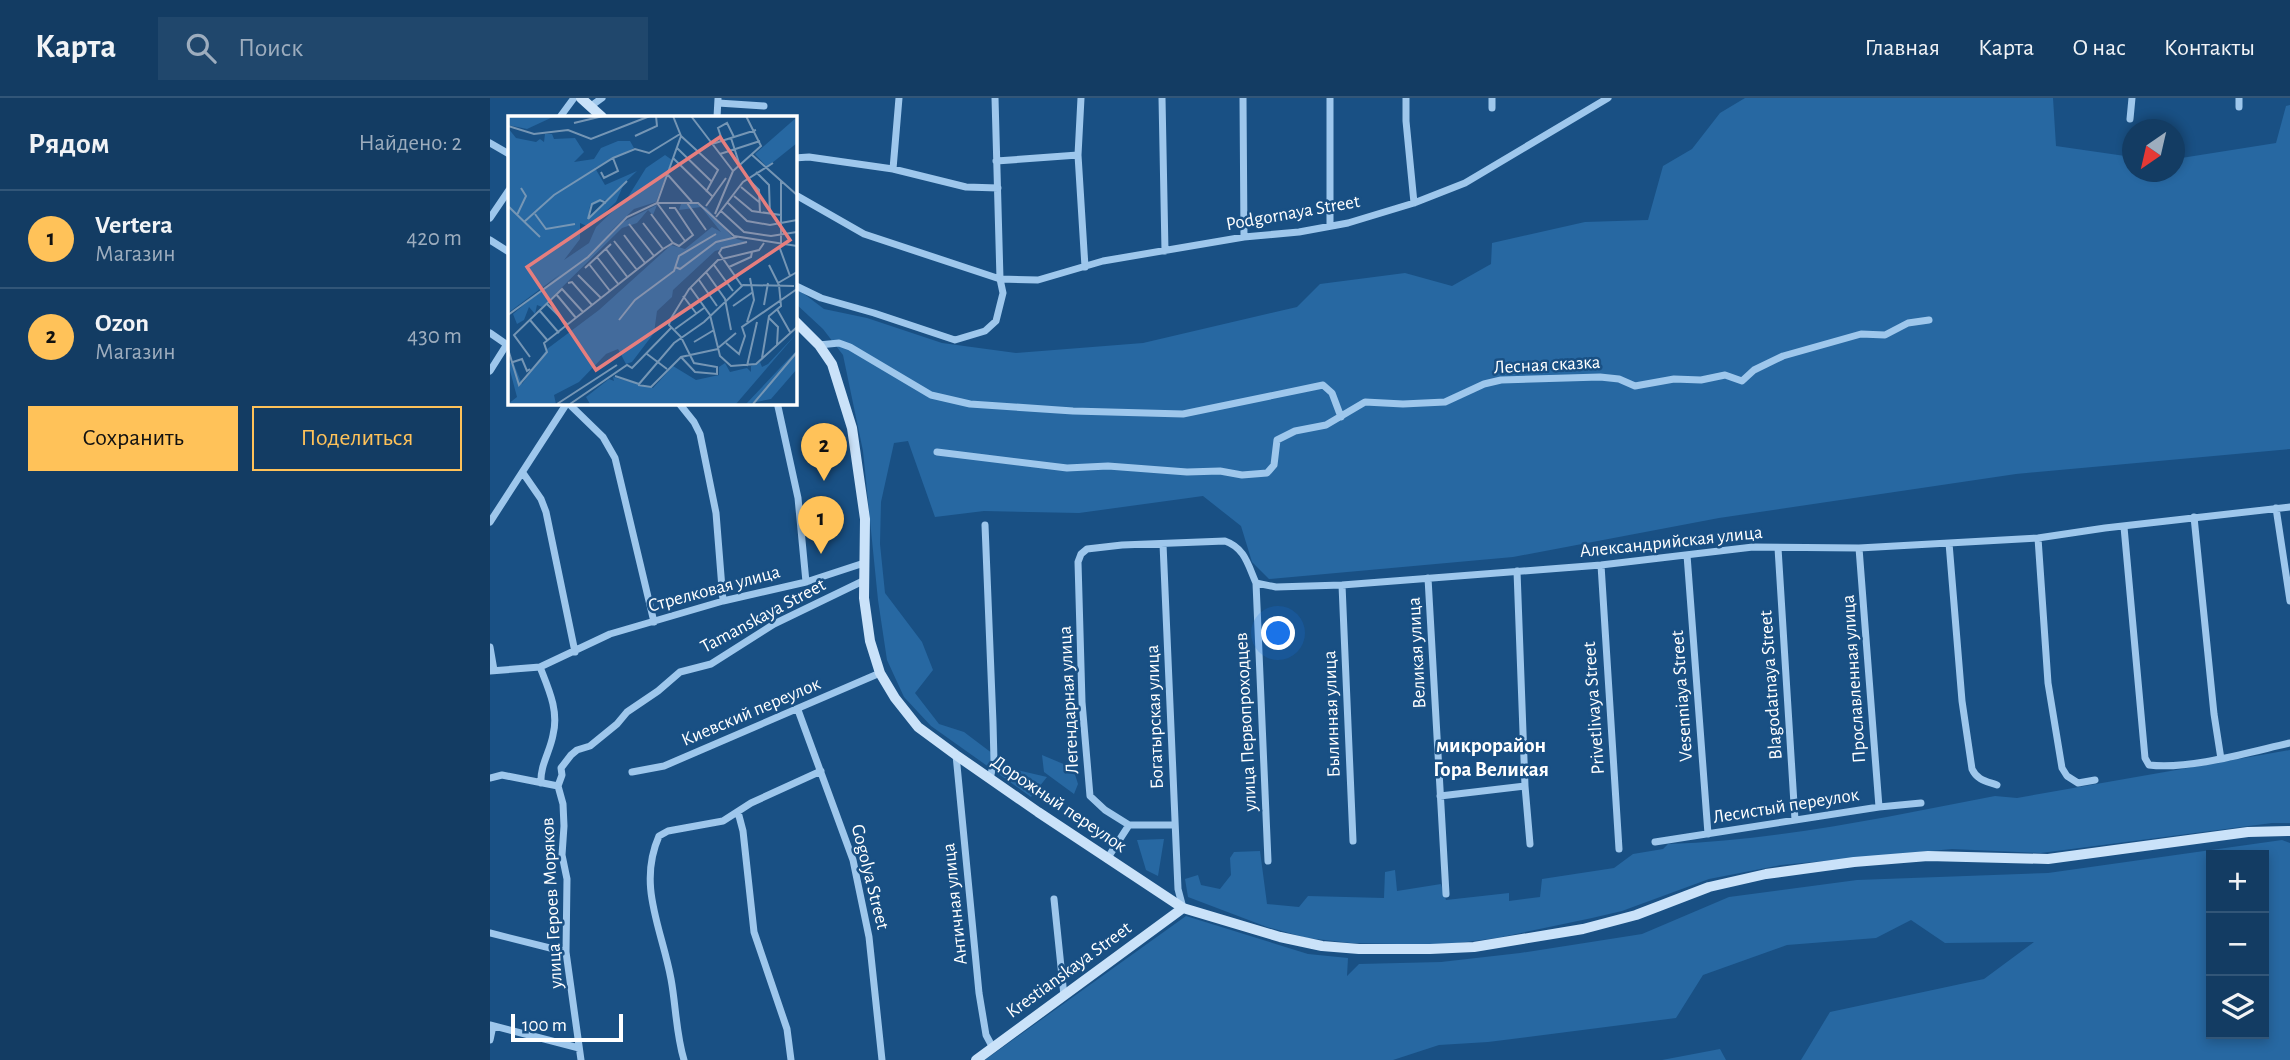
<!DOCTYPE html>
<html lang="ru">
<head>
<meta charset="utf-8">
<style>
	:root { --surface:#133c63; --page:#20476c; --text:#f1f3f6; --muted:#9dadbe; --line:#325678; --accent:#ffc259 }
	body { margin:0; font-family:"Alegreya Sans",sans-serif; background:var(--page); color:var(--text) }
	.controls { position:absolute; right:21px; bottom:21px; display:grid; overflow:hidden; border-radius:0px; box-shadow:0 4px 10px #0003 }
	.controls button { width:63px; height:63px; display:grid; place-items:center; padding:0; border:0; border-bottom:2px solid var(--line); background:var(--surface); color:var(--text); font:35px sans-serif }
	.compass { position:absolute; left:1632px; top:21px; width:63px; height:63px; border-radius:50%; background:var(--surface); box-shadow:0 4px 10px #0003; rotate:214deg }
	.scale { position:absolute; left:21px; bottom:18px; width:112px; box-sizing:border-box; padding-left:7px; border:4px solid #fff; border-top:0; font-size:19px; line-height:24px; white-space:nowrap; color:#fff; -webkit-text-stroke:5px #195084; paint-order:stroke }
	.you { position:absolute; left:789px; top:536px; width:24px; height:24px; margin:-18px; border:5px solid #fff; border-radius:50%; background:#1a73e8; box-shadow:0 0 0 10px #1a73e833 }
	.badge { display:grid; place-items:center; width:46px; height:46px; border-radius:50%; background:var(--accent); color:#111; font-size:23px; font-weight:700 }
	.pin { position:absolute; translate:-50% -58px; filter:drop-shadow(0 2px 4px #0008) }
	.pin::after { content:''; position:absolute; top:37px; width:24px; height:21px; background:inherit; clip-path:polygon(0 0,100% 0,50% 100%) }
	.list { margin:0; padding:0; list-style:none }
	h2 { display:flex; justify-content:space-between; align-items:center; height:91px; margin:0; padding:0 28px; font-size:30px }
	h2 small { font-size:23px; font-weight:400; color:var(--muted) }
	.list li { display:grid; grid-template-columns:46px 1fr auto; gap:21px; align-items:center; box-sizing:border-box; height:98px; padding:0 28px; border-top:2px solid var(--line) }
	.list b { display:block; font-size:26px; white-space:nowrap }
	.list p { margin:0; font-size:23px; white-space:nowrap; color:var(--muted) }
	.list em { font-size:23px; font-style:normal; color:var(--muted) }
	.actions { display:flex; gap:14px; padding:21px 28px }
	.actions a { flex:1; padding:16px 0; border:2px solid var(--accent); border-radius:0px; text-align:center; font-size:24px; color:var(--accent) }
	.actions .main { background:var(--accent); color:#111 }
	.icon { flex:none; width:38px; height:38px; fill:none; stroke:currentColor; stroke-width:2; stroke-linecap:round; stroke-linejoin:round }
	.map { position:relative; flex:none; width:1800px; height:962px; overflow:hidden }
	header { display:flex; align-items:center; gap:42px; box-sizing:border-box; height:98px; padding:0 35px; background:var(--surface); border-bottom:2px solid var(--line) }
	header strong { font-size:33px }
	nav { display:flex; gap:38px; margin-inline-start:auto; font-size:24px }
	.search { width:490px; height:63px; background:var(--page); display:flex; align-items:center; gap:18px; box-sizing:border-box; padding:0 24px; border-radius:0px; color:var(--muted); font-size:26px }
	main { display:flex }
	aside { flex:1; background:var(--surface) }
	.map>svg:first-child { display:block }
	.green { fill:#2768a2; fill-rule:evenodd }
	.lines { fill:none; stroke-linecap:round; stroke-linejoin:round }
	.street { stroke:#9ec7ec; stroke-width:7 }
	.secondary { stroke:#cae2f9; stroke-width:10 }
	.labels { text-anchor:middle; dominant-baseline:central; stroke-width:5; stroke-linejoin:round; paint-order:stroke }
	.street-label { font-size:19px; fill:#fff; stroke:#195084 }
	.neighbourhood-label { font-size:21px; font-weight:bold; fill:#fff; stroke:#195084 }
	.inset-road { fill:none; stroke:#7596b5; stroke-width:2 }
	.view { fill:#e67e7e; fill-opacity:0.15; stroke:#e67e7e; stroke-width:3.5 }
	.inset-edge { fill:none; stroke:#fff; stroke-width:3.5 }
</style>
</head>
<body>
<header>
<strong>Карта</strong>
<div class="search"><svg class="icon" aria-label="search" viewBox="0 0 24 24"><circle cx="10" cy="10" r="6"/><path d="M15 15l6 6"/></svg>Поиск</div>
<nav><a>Главная</a><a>Карта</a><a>О нас</a><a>Контакты</a></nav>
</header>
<main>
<aside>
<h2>Рядом<small>Найдено: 2</small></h2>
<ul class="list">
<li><span class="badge">1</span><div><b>Vertera</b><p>Магазин</p></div><em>420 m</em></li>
<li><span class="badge">2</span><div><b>Ozon</b><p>Магазин</p></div><em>430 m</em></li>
</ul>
<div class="actions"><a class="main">Сохранить</a><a>Поделиться</a></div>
</aside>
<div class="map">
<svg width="1800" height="962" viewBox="0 0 1800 962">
	<rect width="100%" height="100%" fill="#195084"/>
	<path class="green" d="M1255 0H1563L1566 48 1642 59 1643 74H1685V61L1786 45 1796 8 1800 7V351L1526 376 1229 420 1023 459 779 481 762 464 751 428 713 398 589 415 494 413 445 419 418 343 404 345 391 404 390 446 395 495 432 544 443 572 425 595 449 626 474 634 523 671 557 679 541 699 441 628 414 599 397 562 388 502 373 353 353 257 333 231 305 205V189L334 211 377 220 452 245 526 255 653 245 807 209 830 186 915 175 962 188 1001 166 1002 145 1095 124 1158 122 1173 68 1202 51 1230 15Z
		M1800 652V725H1782L1551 755 1462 751 1291 767 1219 781 1132 813 1102 820 1007 840 952 847 861 845 817 840 777 829 698 799 695 781 708 777 711 787 730 791 741 777 740 760 744 754 770 753 777 806 809 809 818 798 894 800 895 774 905 772 907 793 951 786 956 802 1019 795V803L1050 799 1052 781 1124 770 1143 756 1173 751 1178 746C1289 742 1397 719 1505 698L1527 700Z
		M552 657 583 670 588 686 584 696 554 674Z
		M674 741 668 778 656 772 647 742Z
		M1792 742 1800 745V962H1311L1340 914 1494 881 1544 844 1455 845 1421 822 1386 840 1297 847 1213 877 1186 920 998 944 949 947 903 962H495L696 818 818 856 858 860 857 878 869 866 951 864 1030 855 1152 836 1239 799 1367 782 1558 775ZM1721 757H1774V936H1721Z
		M1230 951 1236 962H1172Z"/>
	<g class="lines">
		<path class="street" d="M591 0 588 57 595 169
			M672 0 675 153
			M753 0 754 139
			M840 0V128
			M916 0V23L924 105
			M228 5 274 8
			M101 8 112 0
			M1749 9V0
			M1002 10V0
			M70 19 84 0
			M227 19 228 1
			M1640 21 1642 0
			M0 45 19 56
			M304 60 319 59 403 71 476 89 508 90
			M506 63 588 57
			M403 71 409 0
			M304 96 374 136 510 181 548 182 613 163 754 139 809 134 858 125 924 105 975 85 1118 0
			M0 120 19 92
			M0 142 19 154
			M304 187 331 200 384 215 465 242 495 233 506 223 513 195 510 181 505 0
			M0 235 19 248
			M329 247 349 245 360 249 441 297 480 306 583 313 693 316 833 287 842 295 851 319
			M0 273 17 246
			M77 304 113 339 125 360 164 524
			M188 304 204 324 210 336 226 415 233 503
			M287 304 308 400 316 484
			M447 354 577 370 618 368 697 374 730 373 752 377 777 375 784 367 787 342 805 333 836 327 875 304 913 306 955 304 994 286 1011 282 1110 279 1129 281 1145 288 1184 281 1211 282 1235 277 1252 283 1264 272 1293 258 1371 236 1395 237 1418 225 1439 222
			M33 375 51 401 56 414 85 554
			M1786 410 1800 503
			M1704 419 1724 616 1731 661
			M0 424 77 305
			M495 427 503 625 504 663 500 681
			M1634 429 1655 660 1659 667C1699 672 1760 654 1800 645
			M1548 440 1558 585 1572 670 1577 678 1588 685 1605 682
			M1459 445 1472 603 1482 671C1487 682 1496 683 1507 687
			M673 446 688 791 693 810
			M1288 450 1305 722
			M1369 450 1389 709
			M1197 457 1218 736
			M1111 467 1129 751
			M1027 473 1035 688 1040 746
			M938 480 956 796
			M766 485 778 763
			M852 487 863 743
			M0 549 4 572
			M50 569C59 592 69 613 63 637 60 654 50 667 51 685
			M0 573 50 569 120 536 233 503 316 484 374 465
			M308 612 363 762 379 839 392 962
			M466 657 489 895 496 937 503 950
			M142 674 174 668 390 575
			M0 680 12 677 68 688
			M68 688 72 677 71 670 81 657 87 652 100 648 127 626 137 614 168 593 190 574 221 566 284 526 375 482
			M68 688 73 706 74 728 72 757 77 781 76 854 91 962
			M950 698 1035 688
			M248 714 253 733 264 834 297 931 301 962
			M639 727 615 712 600 698 592 604 588 464 591 456 597 451 632 447 735 443C755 450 758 467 766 485L786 489 852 487 1111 467 1263 449 1369 450 1548 440 1615 430 1800 409
			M639 727H685
			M1165 744 1389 709 1431 705
			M617 761 639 727
			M564 801 574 898
			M0 835 76 854
			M0 927 89 950
			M0 942 3 928
			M194 962C186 936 186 908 181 881 172 831 147 788 169 738L178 733 233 723 261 705 331 673"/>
		<path class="secondary" d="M91 0 112 19
			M304 222 329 247 342 266 362 330 375 421 374 500 380 543 390 575 405 600 428 629 466 657 548 714 693 810 790 839 832 848 869 851H940L984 849 1093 831 1146 817 1219 789 1276 776 1364 764 1438 758 1558 761 1758 734 1800 733
			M486 962 693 810"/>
	</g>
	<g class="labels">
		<g class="street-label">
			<text transform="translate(803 115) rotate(-10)">Podgornaya Street</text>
			<text transform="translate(1057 267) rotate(-3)">Лесная сказка</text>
			<text transform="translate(1181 444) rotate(-6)">Александрийская улица</text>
			<text transform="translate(224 491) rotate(-15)">Стрелковая улица</text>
			<text transform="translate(273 518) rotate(-28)">Tamanskaya Street</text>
			<text transform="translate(927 555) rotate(-93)">Великая улица</text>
			<text transform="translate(1364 581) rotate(-94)">Прославленная улица</text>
			<text transform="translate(1281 587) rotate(-94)">Blagodatnaya Street</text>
			<text transform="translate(1192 598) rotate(-94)">Vesenniaya Street</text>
			<text transform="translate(579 602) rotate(-93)">Легендарная улица</text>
			<text transform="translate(1104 610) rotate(-94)">Privetlivaya Street</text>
			<text transform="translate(261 614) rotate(-23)">Киевский переулок</text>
			<text transform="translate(842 616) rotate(-92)">Былинная улица</text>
			<text transform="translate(665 619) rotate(-92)">Богатырская улица</text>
			<text transform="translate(756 624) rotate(-93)">улица Первопроходцев</text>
			<text transform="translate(569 706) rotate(34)">Дорожный переулок</text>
			<text transform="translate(1296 708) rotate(-9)">Лесистый переулок</text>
			<text transform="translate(380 779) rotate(76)">Gogolya Street</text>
			<text transform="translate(62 805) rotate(-93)">улица Героев Моряков</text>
			<text transform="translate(465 806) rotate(-96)">Античная улица</text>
			<text transform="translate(579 872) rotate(-36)">Krestianskaya Street</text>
		</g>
		<g class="neighbourhood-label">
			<text x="1001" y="647">микрорайон<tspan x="1001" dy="24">Гора Великая</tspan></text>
		</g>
	</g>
	<g transform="translate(18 18)">
		<rect width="289" height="289" fill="#195084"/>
		<path d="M0 0 17 1 47 0 19 13 0 9ZM289 1V27L259 51 247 38ZM0 12 8 22 28 26 32 23 36 26 37 18H44L46 23 67 22 76 36 66 46 86 43 93 32 110 25H122L126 32 87 52 97 69 129 55 100 83 82 90 80 103 115 70 108 86 81 111 72 107V123L56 144 81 127 88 111 120 81 138 52 157 39 164 44 148 86 126 93 78 139 0 197ZM173 88H189L199 92 225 122 240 126 207 135 165 174 164 181 149 195 146 217 124 246 118 248 110 233 98 238 71 266 46 279 48 288H0L9 281 0 247 5 246 14 268 39 233 91 194 163 129 177 133 204 111 213 116 193 91 171 94ZM149 89 145 99 140 94 129 107 114 112 34 191 29 189 27 198 21 191 16 204 9 208 5 198 113 107ZM289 217 228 288H82L78 281 101 263 106 265 105 261 145 272 165 250 188 264 211 259V251L217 247 222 256 239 252 243 256V250L252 246 254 251 260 248ZM289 234V253L263 283 238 288Z" fill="#2768a2"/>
		<path class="inset-road" d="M183 0 225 55M66 7 95 0M0 10 26 18 60 14 83 23 142 0M127 20 149 10 148 0M173 20 210 54 198 76M223 22 232 50M214 24 210 12 219 7 226 21M204 28 248 14M169 32 203 65M212 38 252 25M243 38 289 79M165 42 205 81M225 55 253 30 238 0M93 56 96 62 110 55 105 42M248 56 261 69 262 99M160 59 184 86M240 63 251 74 252 97M273 65V130M233 71 251 86M226 80 244 95 273 99M149 87 177 125M149 87 173 20 165 0M179 87 198 114M220 87 239 105 262 109 289 104M0 90 32 121M198 90 218 62M213 95 236 116 263 120 289 116M27 98 38 113 67 108M143 98 165 127M207 98 225 55M9 99 18 80 13 72M208 101 235 66 265 47M80 103 119 65M80 103 84 88 92 84 98 87M16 106 46 79 105 42 127 33 141 37 172 18M135 107 155 133M121 108 146 140M116 119 137 147M106 125 129 154M271 130 282 160M98 133 120 162M89 141 111 169M81 148 102 175M206 149 225 175M167 151 172 153 208 126 229 121M221 151 243 141 244 136M77 152 103 128M198 156 217 183 223 214M70 159 93 182M191 164 209 190M60 167 64 166 84 189M270 167 289 156M234 170 211 137 214 132 239 126M182 171 202 199 212 240 223 250 248 248 289 211M48 178 68 202M175 180 188 197M39 188 60 209M256 189 260 167M225 190 245 176M269 193 282 216M32 195 51 217M0 199 80 141 119 101 149 87H190L226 120 289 130M261 202 270 211 269 229M22 204 40 225M111 204 127 184 166 155 171 140 208 118M239 206 246 184 242 162M167 213 196 192M186 226 206 214M218 227 231 238 237 220 234 211 289 173M210 232 228 217M0 233 11 269 39 236 36 227 155 133 165 127 171 130 185 119 167 92H161M139 238 159 253M22 241 6 219 54 173 75 196M173 241 187 256 209 258V251L186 247 173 221 161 209 162 204 181 173 210 144 251 134 256 127M254 242 261 200 273 190 271 169 261 149M5 246 14 243 19 255 22 253M239 250 249 206M107 260 131 268 166 227 196 206 235 169 286 170M130 269 143 271 173 241 210 233M49 288 109 249M62 288 119 249 124 252 163 212M245 288 289 236"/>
		<path class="view" d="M212 21 282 124 88 254 19 151Z"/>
		<rect width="289" height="289" class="inset-edge"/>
	</g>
</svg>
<div class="controls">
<button>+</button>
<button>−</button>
<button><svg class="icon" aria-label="layers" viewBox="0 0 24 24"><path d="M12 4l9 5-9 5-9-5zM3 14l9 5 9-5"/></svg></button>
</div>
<svg class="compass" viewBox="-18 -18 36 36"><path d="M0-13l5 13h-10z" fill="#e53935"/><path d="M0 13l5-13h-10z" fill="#9dadbe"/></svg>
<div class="scale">100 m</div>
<div class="you"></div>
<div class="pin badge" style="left:331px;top:456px">1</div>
<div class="pin badge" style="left:334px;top:383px">2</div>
</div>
</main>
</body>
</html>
